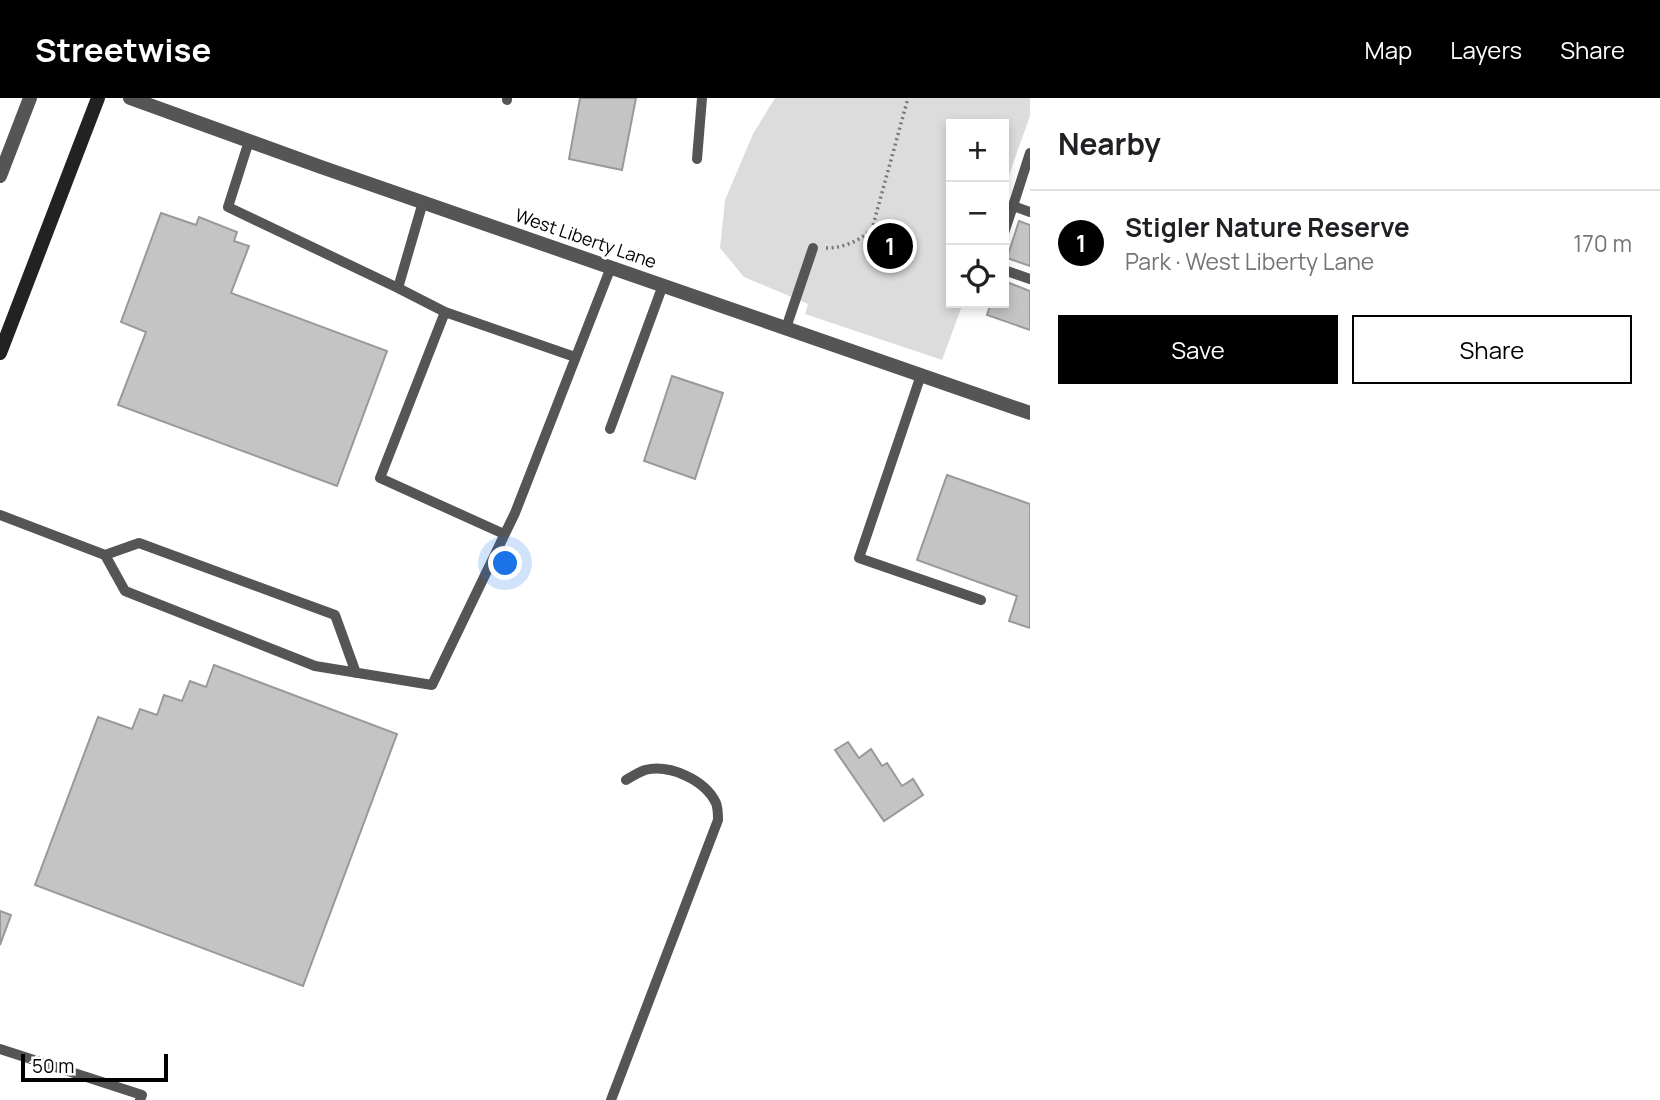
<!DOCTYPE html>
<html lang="en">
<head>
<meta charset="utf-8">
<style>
	:root { --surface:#fff; --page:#f2f2f2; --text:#202124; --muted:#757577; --line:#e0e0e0; --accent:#000 }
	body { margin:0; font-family:Manrope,sans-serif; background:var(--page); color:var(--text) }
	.controls { position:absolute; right:21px; top:21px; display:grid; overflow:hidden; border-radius:0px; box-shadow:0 4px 10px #0003 }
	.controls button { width:63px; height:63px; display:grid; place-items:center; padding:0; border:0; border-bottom:2px solid var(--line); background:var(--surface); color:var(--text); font:35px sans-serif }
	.scale { position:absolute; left:21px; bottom:18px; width:147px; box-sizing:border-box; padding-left:7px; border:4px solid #000; border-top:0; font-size:19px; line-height:24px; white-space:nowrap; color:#000; -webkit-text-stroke:5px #fff; paint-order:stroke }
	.you { position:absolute; left:506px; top:466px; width:24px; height:24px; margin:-18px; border:5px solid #fff; border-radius:50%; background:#1a73e8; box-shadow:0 0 0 10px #1a73e833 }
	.badge { display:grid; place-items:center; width:46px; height:46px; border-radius:50%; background:var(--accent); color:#fff; font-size:23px; font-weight:700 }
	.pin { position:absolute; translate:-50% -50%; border:4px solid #fff; box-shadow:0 2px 7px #0006 }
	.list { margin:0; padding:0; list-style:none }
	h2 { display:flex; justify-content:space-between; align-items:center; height:91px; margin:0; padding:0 28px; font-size:30px }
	h2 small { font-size:23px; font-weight:400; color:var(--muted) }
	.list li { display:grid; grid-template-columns:46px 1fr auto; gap:21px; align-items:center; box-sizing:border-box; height:105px; padding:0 28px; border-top:2px solid var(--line) }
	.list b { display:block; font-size:26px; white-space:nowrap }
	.list p { margin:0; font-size:23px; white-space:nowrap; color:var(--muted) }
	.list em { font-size:23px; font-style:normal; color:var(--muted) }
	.actions { display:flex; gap:14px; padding:21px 28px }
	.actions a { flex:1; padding:16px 0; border:2px solid var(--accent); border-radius:0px; text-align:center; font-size:24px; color:var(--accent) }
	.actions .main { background:var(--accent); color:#fff }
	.icon { flex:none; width:38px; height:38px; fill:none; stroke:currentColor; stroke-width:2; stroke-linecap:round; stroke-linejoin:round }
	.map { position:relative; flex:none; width:1030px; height:1002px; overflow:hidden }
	header { display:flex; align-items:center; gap:42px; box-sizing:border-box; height:98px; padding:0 35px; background:var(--accent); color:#fff }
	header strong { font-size:33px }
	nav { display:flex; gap:38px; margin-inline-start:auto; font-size:24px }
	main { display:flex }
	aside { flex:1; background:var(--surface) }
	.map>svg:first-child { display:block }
	.green { fill:#dcdcdc }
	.building { fill:#c4c4c4; stroke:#999; stroke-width:2 }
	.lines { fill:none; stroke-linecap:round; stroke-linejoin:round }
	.path { stroke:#777; stroke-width:3.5; stroke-dasharray:2 3.5; stroke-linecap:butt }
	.lane { stroke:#555; stroke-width:10 }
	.street { stroke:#555; stroke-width:14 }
	.secondary { stroke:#222; stroke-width:14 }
	.labels { text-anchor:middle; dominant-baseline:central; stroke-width:6; stroke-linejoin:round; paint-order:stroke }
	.street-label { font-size:18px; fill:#000; stroke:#fff }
</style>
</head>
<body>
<header>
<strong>Streetwise</strong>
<nav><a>Map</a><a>Layers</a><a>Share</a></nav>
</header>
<main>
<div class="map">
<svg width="1030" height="1002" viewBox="0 0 1030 1002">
	<rect width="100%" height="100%" fill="#fff"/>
	<path class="green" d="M775 0H1030V18L1004 91V26H951V205H963L942 262 805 216 808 206 744 179 720 150 725 102 753 36Z"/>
	<path class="building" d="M580 0H636L622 72 569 61Z
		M161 115 196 127 199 119 237 134 234 143 249 148 231 195 387 253 337 388 118 307 146 234 121 224Z
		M1019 123 1030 127V168L1007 160Z
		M1004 183 1030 193V232L987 217 991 205H1004Z
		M672 278 723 295 695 381 644 363Z
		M947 377 1030 406V530L1009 523 1017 498 917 462Z
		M214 567 397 636 303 888 35 787 98 619 132 631 140 611 157 617 164 597 182 603 190 583 206 589Z
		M848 644 859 660 871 651 882 668 887 665 902 688 913 681 923 697 884 723 835 652Z
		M0 813 11 817 0 847Z"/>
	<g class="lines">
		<path class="path" d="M826 150C844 150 859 143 872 131L908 0"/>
		<path class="lane" d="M507 2V0
			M249 43 228 109 398 190
			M697 61 702 0
			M423 104 398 190 445 214
			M1013 108 1030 55
			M1004 135 1013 108 1030 114
			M1004 172 1030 181
			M786 230 813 150
			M921 277 859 460 981 502
			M610 331 663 187
			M0 417 105 457 125 493 315 568 432 587 515 415 611 169
			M504 436 380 380 445 214 575 259
			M105 457 139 445 335 517 356 575
			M0 951 142 997 140 1002
			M611 1002 718 722C718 716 718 710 716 705 705 682 670 666 645 672 639 674 631 679 626 682"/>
		<path class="street" d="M130 0 321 69 1030 315
			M0 78 30 0"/>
		<path class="secondary" d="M0 255 98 0"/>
	</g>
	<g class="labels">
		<g class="street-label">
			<text transform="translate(586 140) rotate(19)">West Liberty Lane</text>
		</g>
	</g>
</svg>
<div class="controls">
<button>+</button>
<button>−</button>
<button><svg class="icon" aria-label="locate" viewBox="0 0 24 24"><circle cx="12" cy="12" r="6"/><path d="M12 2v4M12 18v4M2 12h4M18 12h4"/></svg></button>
</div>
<div class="scale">50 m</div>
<div class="you"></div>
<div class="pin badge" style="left:890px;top:148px">1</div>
</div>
<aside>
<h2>Nearby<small></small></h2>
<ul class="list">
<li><span class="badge">1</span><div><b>Stigler Nature Reserve</b><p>Park · West Liberty Lane</p></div><em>170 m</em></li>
</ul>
<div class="actions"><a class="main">Save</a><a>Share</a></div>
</aside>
</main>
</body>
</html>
